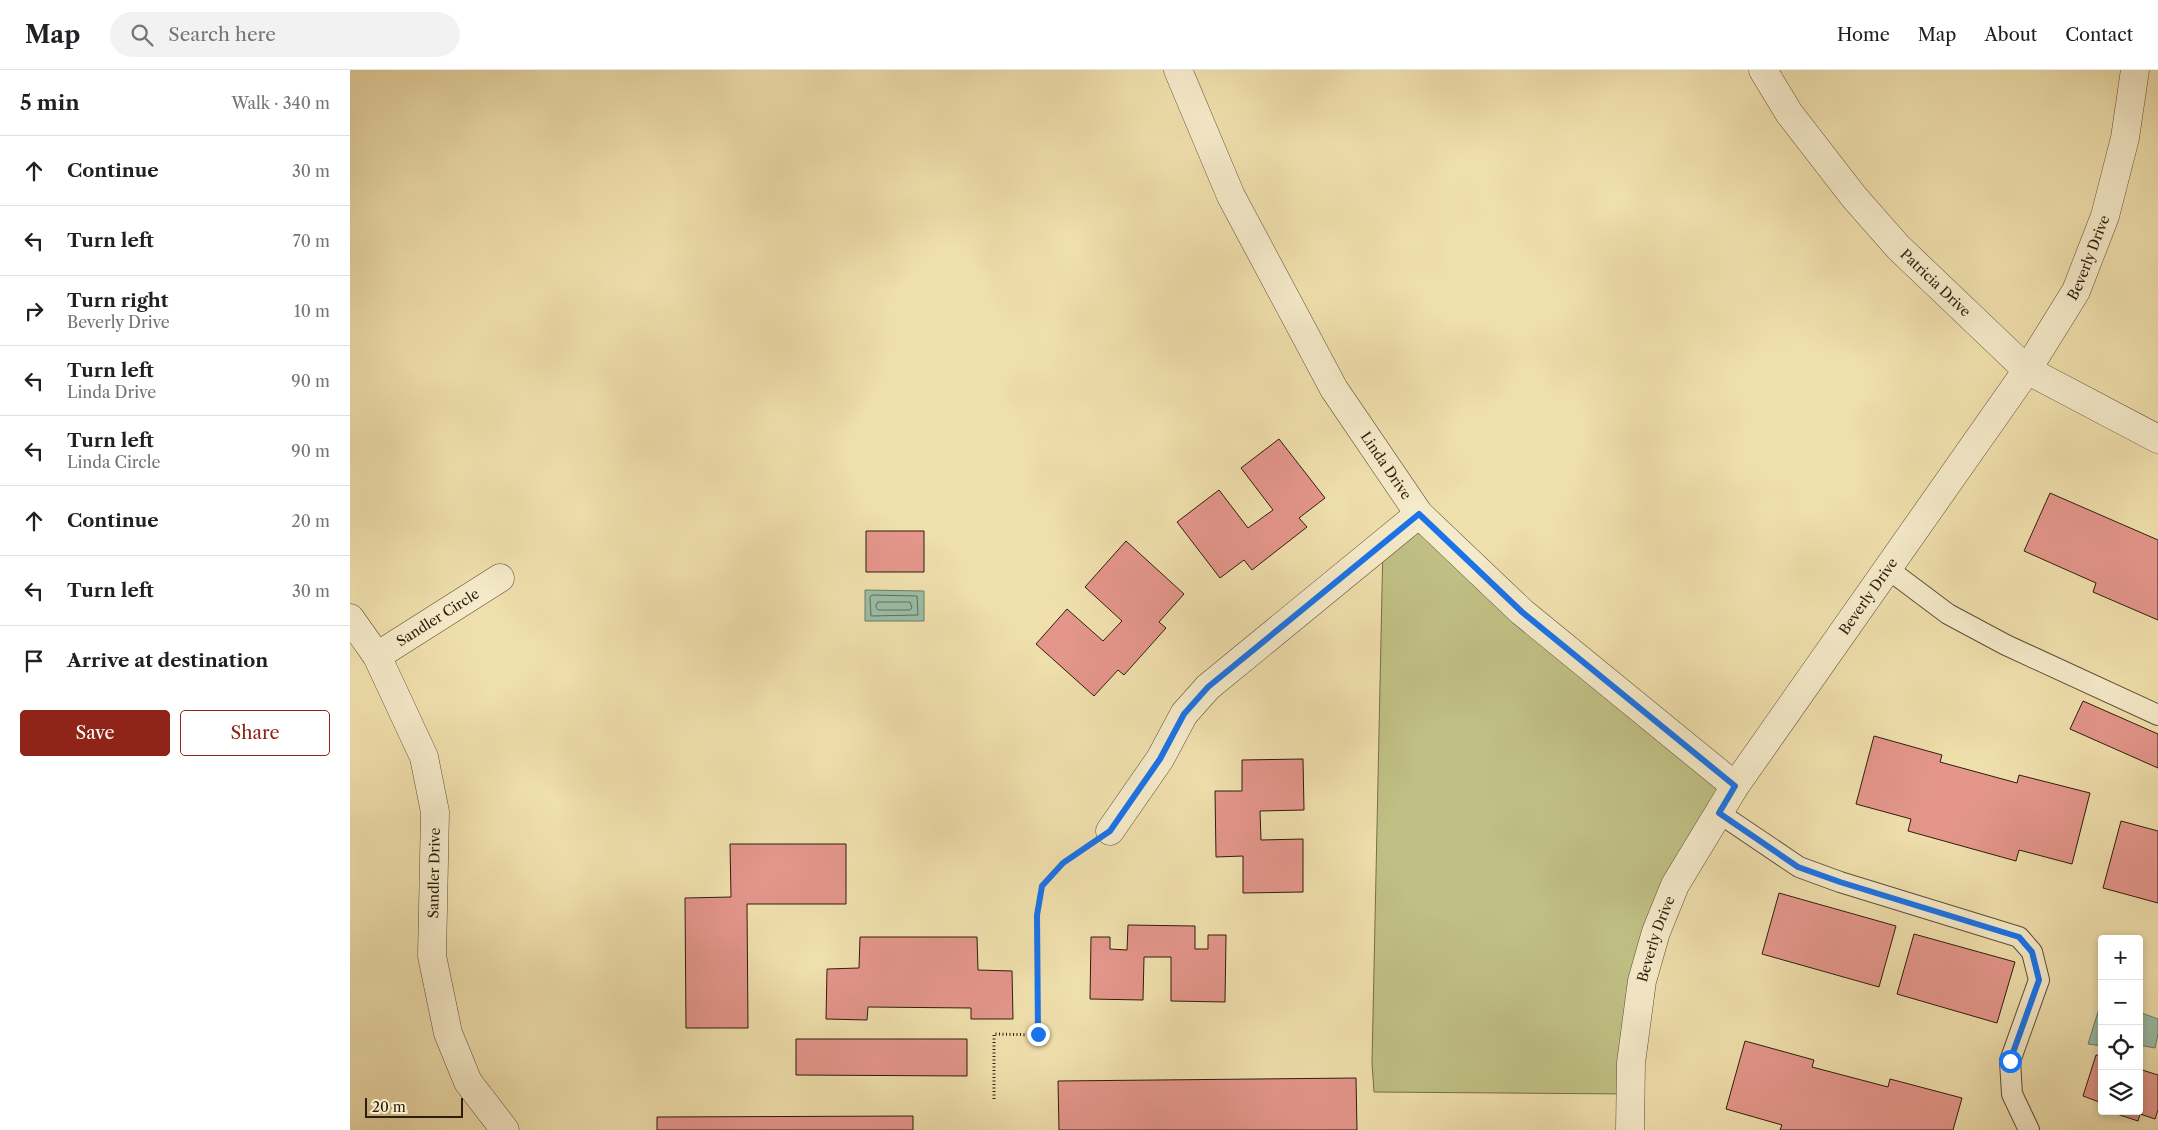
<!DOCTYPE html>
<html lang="en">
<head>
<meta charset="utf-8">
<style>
	:root { --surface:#fff; --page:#f2f2f2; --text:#202124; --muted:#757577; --line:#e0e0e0; --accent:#8f2418 }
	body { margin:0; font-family:"Libre Caslon Text",serif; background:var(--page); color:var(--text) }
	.controls { position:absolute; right:15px; bottom:15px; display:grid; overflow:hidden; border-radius:5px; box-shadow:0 2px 8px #0003 }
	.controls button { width:45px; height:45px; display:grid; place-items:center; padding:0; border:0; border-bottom:1px solid var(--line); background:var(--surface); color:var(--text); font:25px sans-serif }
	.scale { position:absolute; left:15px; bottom:12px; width:98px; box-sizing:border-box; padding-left:5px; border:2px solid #2f1d0c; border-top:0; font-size:14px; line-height:18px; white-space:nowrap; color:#2f1d0c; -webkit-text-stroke:4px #f5eac9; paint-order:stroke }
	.stop { position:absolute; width:15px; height:15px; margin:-11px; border:4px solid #1a73e8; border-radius:50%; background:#fff }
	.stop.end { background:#1a73e8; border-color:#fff; box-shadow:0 1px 5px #0008 }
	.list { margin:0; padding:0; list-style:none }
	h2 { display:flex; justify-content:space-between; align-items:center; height:65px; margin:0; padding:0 20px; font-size:21px }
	h2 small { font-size:16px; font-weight:400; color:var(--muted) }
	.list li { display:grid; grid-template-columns:32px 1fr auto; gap:15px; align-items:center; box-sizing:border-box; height:70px; padding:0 20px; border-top:1px solid var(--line) }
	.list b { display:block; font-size:19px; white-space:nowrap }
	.list p { margin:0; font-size:16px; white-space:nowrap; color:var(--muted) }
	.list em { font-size:16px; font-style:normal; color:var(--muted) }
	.actions { display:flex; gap:10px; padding:15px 20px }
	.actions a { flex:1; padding:11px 0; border:1px solid var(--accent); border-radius:5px; text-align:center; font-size:18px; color:var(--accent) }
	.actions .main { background:var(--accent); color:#fff }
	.icon { flex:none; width:28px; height:28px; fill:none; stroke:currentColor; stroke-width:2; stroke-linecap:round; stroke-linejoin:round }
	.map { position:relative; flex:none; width:1808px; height:1060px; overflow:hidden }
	header { display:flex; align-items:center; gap:30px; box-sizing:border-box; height:70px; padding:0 25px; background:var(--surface); border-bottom:1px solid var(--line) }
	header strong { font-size:24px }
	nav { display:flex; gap:28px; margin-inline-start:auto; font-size:18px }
	.search { width:350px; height:45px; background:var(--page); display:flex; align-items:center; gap:12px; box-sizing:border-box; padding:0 18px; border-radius:28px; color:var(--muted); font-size:19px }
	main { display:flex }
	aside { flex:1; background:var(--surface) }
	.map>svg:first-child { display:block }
	.green { fill:#c0c084; stroke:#786e48 }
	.water { fill:#9abda6; stroke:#6f7d68 }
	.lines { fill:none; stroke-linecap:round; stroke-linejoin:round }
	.shore { stroke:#646d59; stroke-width:1 }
	.building { fill:#e4968b; stroke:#2f1d0c }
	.lane-casing { stroke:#5f4e34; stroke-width:22 }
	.street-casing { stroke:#5f4e34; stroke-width:29 }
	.path { stroke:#2f1d0c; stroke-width:3; stroke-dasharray:1 2.5; stroke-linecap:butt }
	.lane { stroke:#f5eac9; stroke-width:20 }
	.street { stroke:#f5eac9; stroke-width:28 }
	.route { stroke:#1a73e8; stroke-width:6 }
	.labels { text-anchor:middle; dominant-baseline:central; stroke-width:5; stroke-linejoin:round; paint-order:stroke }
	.street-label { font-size:14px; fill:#2f1d0c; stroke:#f5eac9 }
</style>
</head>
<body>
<header>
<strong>Map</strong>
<div class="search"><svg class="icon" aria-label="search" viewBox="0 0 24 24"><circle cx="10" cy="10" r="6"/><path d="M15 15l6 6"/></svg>Search here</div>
<nav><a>Home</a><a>Map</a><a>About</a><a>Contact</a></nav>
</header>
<main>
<aside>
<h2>5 min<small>Walk · 340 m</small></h2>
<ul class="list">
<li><svg class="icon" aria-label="ahead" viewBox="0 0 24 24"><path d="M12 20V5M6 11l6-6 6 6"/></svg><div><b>Continue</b></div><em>30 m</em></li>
<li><svg class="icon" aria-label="left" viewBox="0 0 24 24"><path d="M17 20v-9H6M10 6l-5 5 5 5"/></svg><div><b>Turn left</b></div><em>70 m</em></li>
<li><svg class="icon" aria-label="right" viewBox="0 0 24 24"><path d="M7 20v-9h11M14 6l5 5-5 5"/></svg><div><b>Turn right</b><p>Beverly Drive</p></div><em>10 m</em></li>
<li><svg class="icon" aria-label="left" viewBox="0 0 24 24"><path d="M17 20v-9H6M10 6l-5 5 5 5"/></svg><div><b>Turn left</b><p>Linda Drive</p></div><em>90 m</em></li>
<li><svg class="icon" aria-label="left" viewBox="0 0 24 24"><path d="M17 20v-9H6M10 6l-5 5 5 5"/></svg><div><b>Turn left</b><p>Linda Circle</p></div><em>90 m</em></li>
<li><svg class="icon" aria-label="ahead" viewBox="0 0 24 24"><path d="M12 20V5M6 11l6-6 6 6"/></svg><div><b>Continue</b></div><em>20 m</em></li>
<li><svg class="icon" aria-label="left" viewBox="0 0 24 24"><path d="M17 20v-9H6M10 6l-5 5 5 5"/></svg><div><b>Turn left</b></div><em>30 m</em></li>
<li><svg class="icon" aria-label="arrive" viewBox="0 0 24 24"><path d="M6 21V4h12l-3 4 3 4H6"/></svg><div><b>Arrive at destination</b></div></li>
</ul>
<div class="actions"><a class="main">Save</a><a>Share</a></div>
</aside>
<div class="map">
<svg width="1808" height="1060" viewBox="0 0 1808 1060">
	<rect width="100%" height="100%" fill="#efdfac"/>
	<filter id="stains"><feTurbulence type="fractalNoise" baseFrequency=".004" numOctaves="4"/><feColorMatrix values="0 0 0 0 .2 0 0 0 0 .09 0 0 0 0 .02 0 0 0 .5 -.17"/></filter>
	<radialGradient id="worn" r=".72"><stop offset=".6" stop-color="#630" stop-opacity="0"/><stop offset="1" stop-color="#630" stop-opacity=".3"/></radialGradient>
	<path class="green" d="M1069 444 1385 716 1325 815 1281 1024 1024 1022 1022 993 1033 474Z"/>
	<path class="water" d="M515 520 574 521V551H515Z
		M1752 929V976L1738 974Z
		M1789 942 1808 949V964L1805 978 1789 975Z"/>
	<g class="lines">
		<path class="shore" d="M522 525 567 526 568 545 521 546 520 528Z
			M528 532H560L562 538 560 540H528L526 537Z"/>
	</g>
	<path class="building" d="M929 369 975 428 949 448 957 457 902 500 894 490 870 508 827 452 869 420 898 458 923 440 891 398Z
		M1700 423 1808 470V550L1743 522 1746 513 1674 481Z
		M516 461H574V502H516Z
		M776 471 834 524 809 552 816 558 774 605 768 600 744 626 686 574 717 539 753 571 772 551 735 517Z
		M1733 631 1808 664V698L1720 659Z
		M1524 666 1592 685 1590 692 1667 713 1669 705 1740 723 1722 794 1669 780 1666 791 1558 761 1561 749 1506 734Z
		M953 689 954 740 910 741 911 770 953 769V822L893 823V786L866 787 865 721H892V690Z
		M1771 751 1808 761V833L1753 818Z
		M380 774H496V834H397L398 958H336L335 828 381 827Z
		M1429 823 1546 856 1529 917 1412 884Z
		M778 855 845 856V879H858V865H876L875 932 821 931V887H794L793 930 740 929 741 867H760V879L777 880Z
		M1564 864 1665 892 1647 953 1547 924Z
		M510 867H627L628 900 662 901 663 949H621V938L518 937 517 950 476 949 477 899 509 898Z
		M446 969H617V1006L446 1005Z
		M1395 971 1464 990 1462 997 1538 1017 1540 1009 1612 1028 1603 1060H1430L1432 1055 1376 1039Z
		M1746 985 1752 986V1033L1733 1026Z
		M1789 999 1808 1005V1040L1805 1049 1790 1044 1788 1051 1761 1042 1789 1041Z
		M1006 1008 1007 1060H709L708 1011Z
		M563 1046V1060H307V1047Z"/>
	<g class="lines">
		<g class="lane-casing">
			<path id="lane" d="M1538 499 1598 544 1656 575 1808 645
				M1369 743 1449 797 1490 812 1669 867 1682 882 1689 910 1660 991 1662 1024 1679 1060"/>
		</g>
		<g class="street-casing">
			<g id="street">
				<path id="s1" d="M828 0 881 126 984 319 1069 444 1172 542 1385 716"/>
				<path id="s2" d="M1413 0 1439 43 1504 127 1548 177 1677 300 1808 369"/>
				<path d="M0 548 27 586 74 687 85 742 82 886 98 963 118 1012 155 1060"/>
				<path id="s3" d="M27 586 150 508"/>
				<path d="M760 761 810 689 834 644 858 617 1069 444"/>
				<path id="s4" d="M1280 1060 1281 993 1292 911 1306 862 1325 815 1385 716 1677 300 1726 221 1755 146 1775 68 1785 0"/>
			</g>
		</g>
		<path class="path" d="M644 1029V964L688 965 687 845 692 816 713 793 735 778"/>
		<use href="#lane" class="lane"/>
		<use href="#street" class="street"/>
	</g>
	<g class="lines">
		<path class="route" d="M688 964 687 845 692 816 713 793 760 761 810 689 834 644 858 617 1069 444 1172 542 1385 716 1369 743 1448 797 1490 812 1669 867 1682 882 1689 910 1660 991"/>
	</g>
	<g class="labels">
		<g class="street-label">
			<text stroke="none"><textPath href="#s4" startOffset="1004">Beverly Drive</textPath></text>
			<text stroke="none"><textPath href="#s2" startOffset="275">Patricia Drive</textPath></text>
			<text stroke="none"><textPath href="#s1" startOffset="448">Linda Drive</textPath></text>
			<text stroke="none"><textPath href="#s4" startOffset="599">Beverly Drive</textPath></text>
			<text stroke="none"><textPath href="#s3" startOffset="72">Sandler Circle</textPath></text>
			<text transform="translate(84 803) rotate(-89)">Sandler Drive</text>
			<text stroke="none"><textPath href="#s4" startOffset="194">Beverly Drive</textPath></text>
		</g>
	</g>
	<rect width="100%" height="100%" filter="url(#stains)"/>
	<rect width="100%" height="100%" fill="url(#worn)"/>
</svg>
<div class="controls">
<button>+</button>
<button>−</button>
<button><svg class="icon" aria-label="locate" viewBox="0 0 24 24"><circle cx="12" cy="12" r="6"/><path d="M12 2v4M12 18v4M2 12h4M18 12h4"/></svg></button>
<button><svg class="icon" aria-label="layers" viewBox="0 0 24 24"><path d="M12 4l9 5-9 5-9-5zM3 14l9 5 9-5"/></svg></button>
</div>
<div class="scale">20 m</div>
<div class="stop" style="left:1660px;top:991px"></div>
<div class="stop end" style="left:688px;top:964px"></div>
</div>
</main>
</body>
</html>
